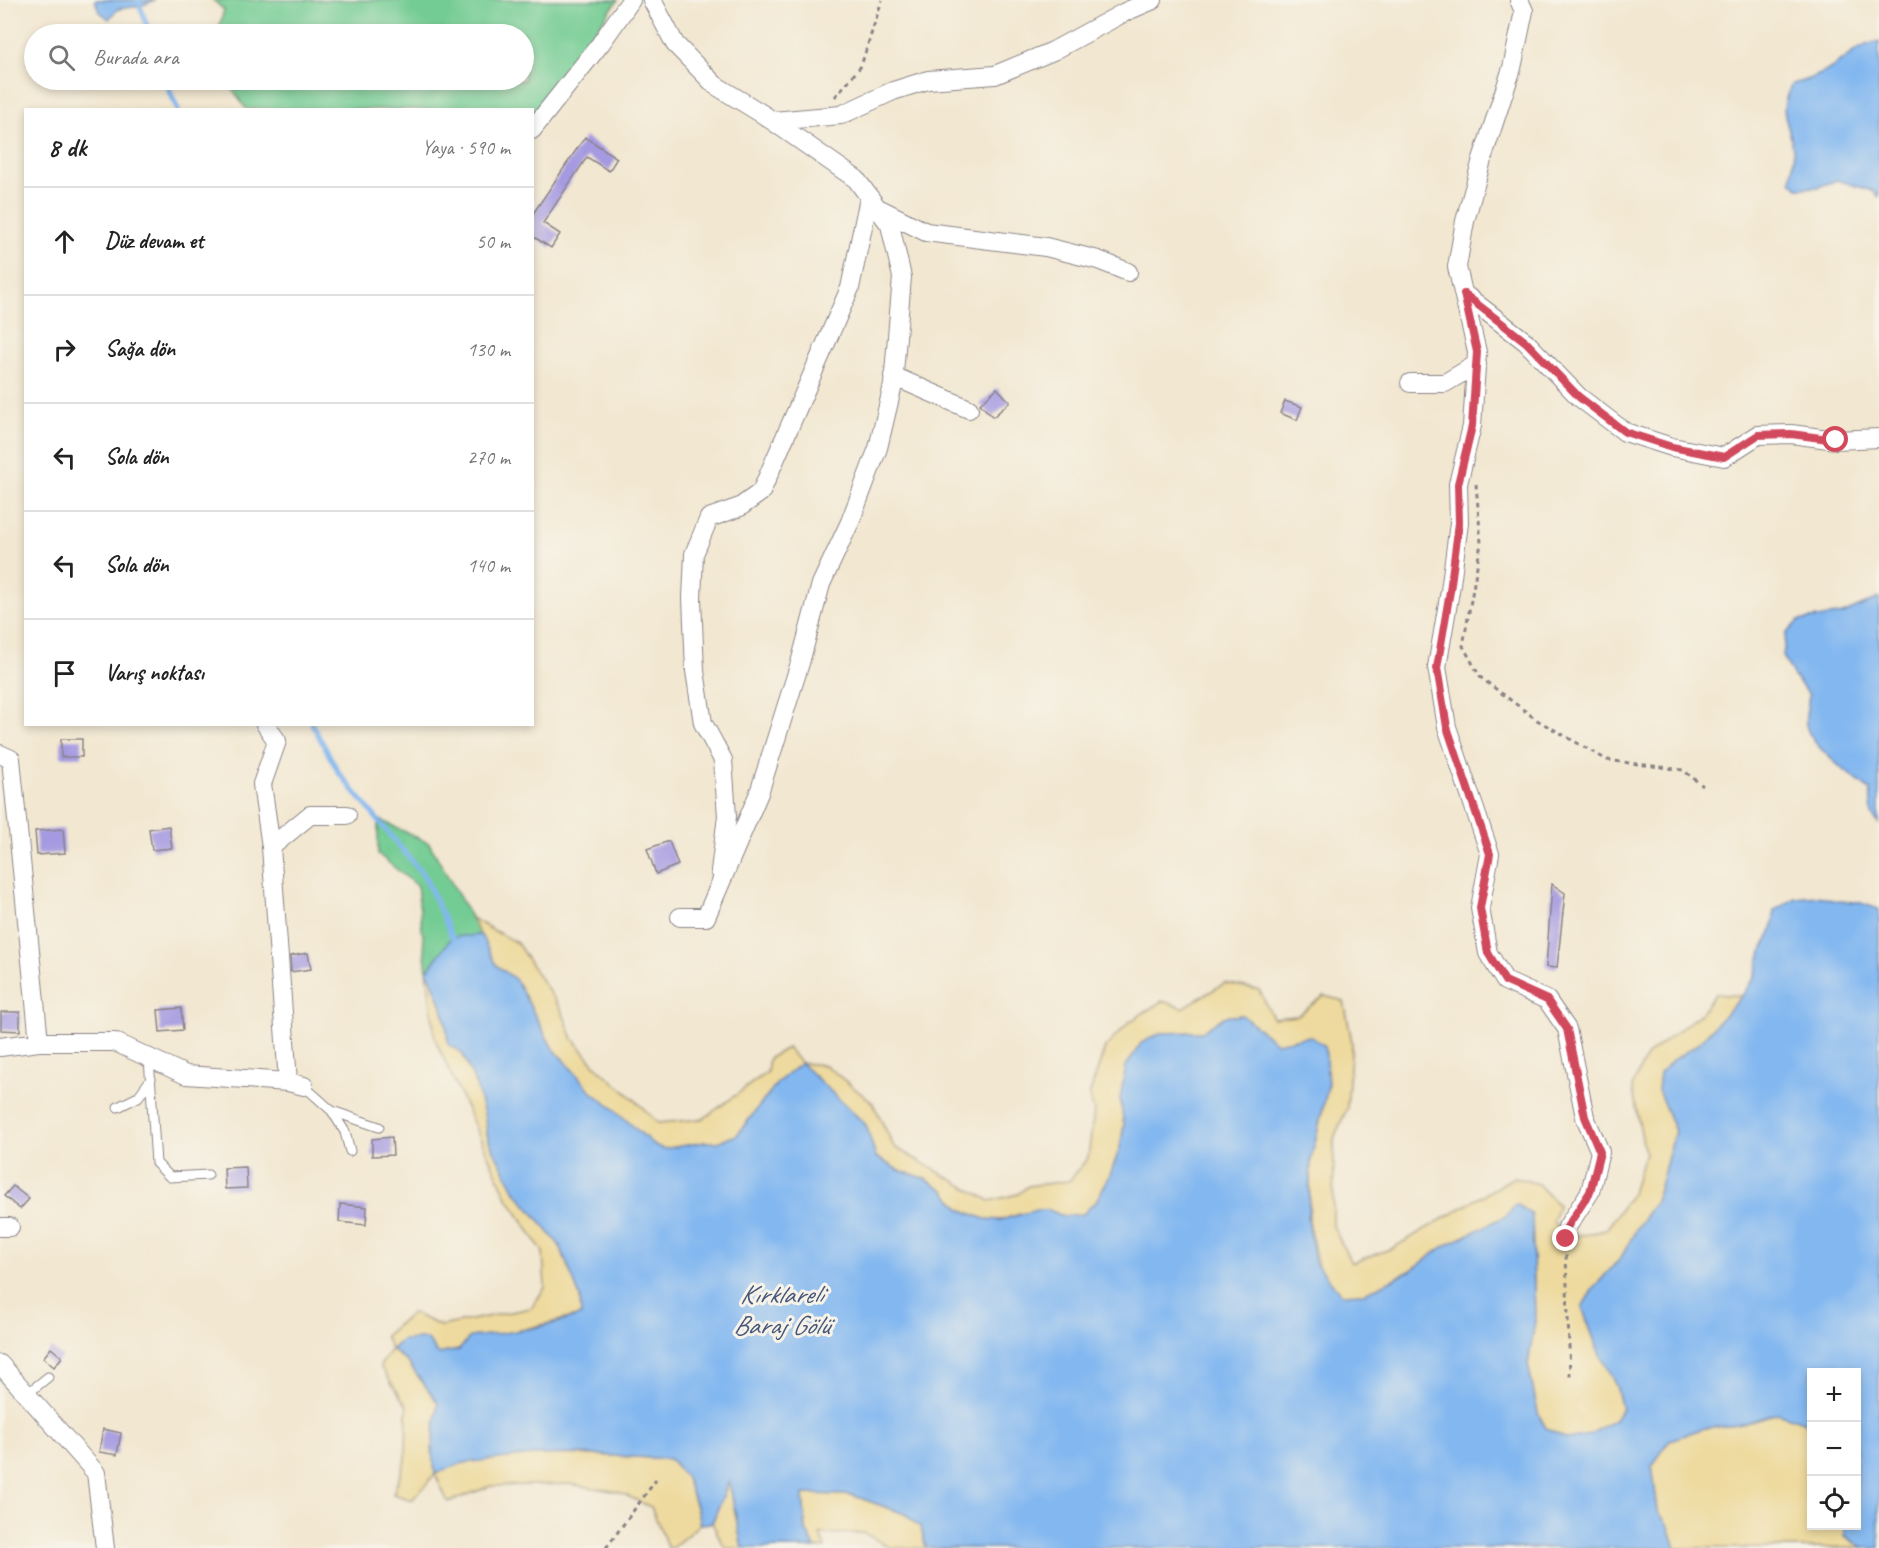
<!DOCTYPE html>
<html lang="tr">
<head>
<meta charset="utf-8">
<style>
	:root { --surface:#fff; --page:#f2f2f2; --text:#222; --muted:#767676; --line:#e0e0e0 }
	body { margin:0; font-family:Caveat,sans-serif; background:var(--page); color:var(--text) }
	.controls { position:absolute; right:18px; bottom:18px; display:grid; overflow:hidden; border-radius:0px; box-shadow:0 3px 9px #0003 }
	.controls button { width:54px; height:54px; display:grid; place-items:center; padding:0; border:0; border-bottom:2px solid var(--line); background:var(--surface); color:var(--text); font:30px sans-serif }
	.stop { position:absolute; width:18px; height:18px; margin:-14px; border:4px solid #d1495b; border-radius:50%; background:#fff }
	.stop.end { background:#d1495b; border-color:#fff; box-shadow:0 2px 6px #0008 }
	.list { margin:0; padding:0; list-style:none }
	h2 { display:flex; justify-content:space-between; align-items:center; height:78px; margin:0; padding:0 24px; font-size:26px }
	h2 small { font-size:20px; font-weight:400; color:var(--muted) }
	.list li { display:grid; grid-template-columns:39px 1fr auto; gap:18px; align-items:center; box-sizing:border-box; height:108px; padding:0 24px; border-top:2px solid var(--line) }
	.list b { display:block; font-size:22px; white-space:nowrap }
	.list em { font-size:20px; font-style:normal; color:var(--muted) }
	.icon { flex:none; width:33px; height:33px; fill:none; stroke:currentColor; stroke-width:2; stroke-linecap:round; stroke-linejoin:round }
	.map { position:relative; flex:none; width:1879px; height:1548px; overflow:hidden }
	.search { position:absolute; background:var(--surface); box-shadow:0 3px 9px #0003; left:24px; top:24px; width:510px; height:66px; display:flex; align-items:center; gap:15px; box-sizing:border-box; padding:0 21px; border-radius:33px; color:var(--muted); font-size:22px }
	.panel { position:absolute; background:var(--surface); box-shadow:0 3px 9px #0003; left:24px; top:108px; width:510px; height:618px; border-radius:0px }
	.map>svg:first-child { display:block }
	.green { fill:#73cc93; stroke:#4a7767; stroke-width:1.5 }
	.sand { fill:#eeda9e; stroke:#887e6c; stroke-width:1.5 }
	.water { fill:#82b7f0; stroke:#526c96; stroke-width:1.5 }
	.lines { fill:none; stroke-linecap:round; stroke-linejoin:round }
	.stream { stroke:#82b7f0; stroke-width:5 }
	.building { fill:#a59ae1 }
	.service-casing { stroke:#8a8486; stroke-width:11 }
	.minor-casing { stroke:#8a8486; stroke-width:20 }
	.path { stroke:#8a8486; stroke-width:3; stroke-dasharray:4.5 4.5; stroke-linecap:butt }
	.service { stroke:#fff; stroke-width:9 }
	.minor { stroke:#fff; stroke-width:18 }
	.route { stroke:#d1495b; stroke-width:8 }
	.labels { text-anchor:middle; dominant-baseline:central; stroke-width:6; stroke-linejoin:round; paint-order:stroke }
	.water-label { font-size:27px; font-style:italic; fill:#44567a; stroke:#f7f3e8 }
</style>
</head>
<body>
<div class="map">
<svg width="1879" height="1548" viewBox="0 0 1879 1548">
	<rect width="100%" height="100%" fill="#f7f3e8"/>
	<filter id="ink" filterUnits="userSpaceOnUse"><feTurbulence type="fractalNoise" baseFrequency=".0167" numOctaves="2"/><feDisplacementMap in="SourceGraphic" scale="12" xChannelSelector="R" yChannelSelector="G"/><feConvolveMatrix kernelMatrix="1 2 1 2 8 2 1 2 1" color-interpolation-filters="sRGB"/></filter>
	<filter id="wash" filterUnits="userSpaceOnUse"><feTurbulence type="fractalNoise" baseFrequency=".008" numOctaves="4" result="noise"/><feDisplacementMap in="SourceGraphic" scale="24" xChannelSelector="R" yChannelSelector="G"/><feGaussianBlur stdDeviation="1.35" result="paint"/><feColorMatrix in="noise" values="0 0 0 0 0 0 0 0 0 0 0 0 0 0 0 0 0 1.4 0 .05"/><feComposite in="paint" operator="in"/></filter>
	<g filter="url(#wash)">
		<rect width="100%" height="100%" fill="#f2e7d0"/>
		<path class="green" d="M213 0H618L533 116 532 110 246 109 226 80H524V34H217L224 10Z
			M378 819 429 843 481 935 452 937 427 971 417 886 378 854Z"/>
		<path class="sand" d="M471 918 517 943 562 1011 573 1039 599 1069 635 1100 658 1123 703 1119 767 1072 769 1058 787 1048 801 1063 825 1065 873 1103 894 1147 990 1201 1018 1194 1028 1186 1069 1181 1088 1158 1094 1111 1089 1096 1105 1048 1129 1022 1162 1001 1183 1008 1225 983 1259 990 1273 1018 1297 1016 1324 996 1344 1001 1352 1042 1347 1108 1334 1138 1333 1226 1351 1263 1393 1248 1514 1177 1538 1184 1558 1205 1553 1222 1566 1239 1606 1230 1632 1193 1645 1153 1632 1086 1647 1055 1701 1013 1715 994 1742 996 1698 1044 1672 1061 1658 1090 1675 1131 1656 1201 1637 1228 1622 1256 1593 1289 1582 1307 1599 1353 1616 1385 1622 1409 1615 1420 1589 1435 1567 1439 1546 1428 1538 1413 1528 1364 1535 1321 1532 1215 1516 1204 1506 1216 1443 1247 1410 1271 1365 1293 1341 1294 1318 1266 1309 1221 1311 1159 1328 1086 1325 1046 1310 1036 1277 1043 1242 1015 1224 1017 1202 1032 1161 1033 1120 1098 1124 1125 1120 1148 1110 1175 1096 1201 1084 1214 1063 1216 1049 1210 1020 1214 1001 1220 985 1219 960 1209 944 1190 924 1178 898 1170 876 1157 866 1125 801 1064 778 1082 737 1135 717 1142H705L663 1149 653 1145 615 1110 592 1092 552 1047 516 980 496 965Z
			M427 971C439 995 447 1016 448 1044L462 1053 476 1085 485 1117 488 1139 560 1246 580 1297 581 1315 509 1333 470 1337 459 1350 438 1354 427 1339 402 1340 392 1350 409 1364 438 1403 432 1449 435 1474C445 1470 455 1464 466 1462 533 1450 602 1455 670 1459L686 1478 696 1507 700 1524 672 1548H668L651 1507 619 1492 569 1484 491 1486 448 1502 435 1474 412 1500 393 1494 406 1459 407 1406 380 1366 391 1349 385 1336 412 1313 441 1326 531 1308 545 1288 543 1252 507 1197 435 1039Z
			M1778 1413 1806 1423 1811 1431 1812 1526H1845V1536L1863 1548H1676L1669 1527 1658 1511 1652 1465 1670 1440 1704 1428 1738 1425Z
			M729 1480 742 1548H725L712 1523Z
			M802 1494 851 1495 905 1514 921 1528 926 1548H891L864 1533 820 1534 825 1548H815L806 1530Z"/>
		<path class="water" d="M95 0H155L140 6 118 9 109 19 99 11Z
			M1879 41V197L1873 191 1837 180 1818 187 1798 188 1791 181C1792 171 1795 158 1793 148 1789 119 1776 114 1792 84 1805 81 1816 77 1828 70 1848 58 1854 47 1879 41Z
			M1879 598V824L1872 815 1870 790C1853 777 1808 745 1806 724 1805 715 1808 704 1809 695L1793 675 1783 656 1786 634 1798 621 1843 614Z
			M1818 896 1835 901 1858 902 1879 909V1548H1863L1845 1535V1526H1856V1372H1812L1811 1431 1806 1423 1778 1413 1738 1425 1704 1428 1670 1440 1652 1466 1658 1511 1669 1527 1676 1548H926L921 1528 905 1514 852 1495 803 1494 806 1530 815 1548H742L729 1481 712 1523 700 1524 696 1506 686 1478 670 1459 580 1454 533 1455 463 1463 435 1474 432 1449 438 1403 409 1364 392 1349 402 1340 427 1339 438 1354 459 1350 470 1337C507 1333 545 1328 581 1315L580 1297 560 1246 515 1191 488 1139 485 1117 476 1085 462 1053 448 1044C447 1016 439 995 427 971L452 937 481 935 496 965 516 980 552 1047 592 1092 615 1110 653 1144 663 1149 705 1142H717L737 1135 778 1082 801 1063 866 1125 876 1157 898 1170 924 1178 944 1190 960 1209 985 1219 1001 1220 1036 1210H1049L1063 1216 1083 1214 1096 1201 1110 1175 1120 1148 1124 1125 1120 1098 1126 1066 1141 1043 1161 1033 1202 1032 1224 1017 1242 1015 1277 1043 1310 1036 1325 1046 1328 1086 1311 1159 1308 1218 1315 1263 1341 1294 1365 1293 1410 1271 1443 1247 1506 1216 1516 1204 1532 1215 1535 1321 1528 1364 1538 1413 1546 1428 1567 1439 1589 1435 1615 1420 1622 1409 1616 1385 1599 1353 1582 1307 1593 1289 1622 1256 1637 1228 1656 1201 1675 1131 1658 1090 1660 1073 1672 1061 1698 1044 1742 996 1755 976 1763 948 1772 930 1775 910 1795 898Z"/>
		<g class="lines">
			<path class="stream" d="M138 0 150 34
				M165 80 178 110
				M312 724 339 773 425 877 452 937"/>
		</g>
		<g id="blocks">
			<path class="building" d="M585 137 617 158 609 171 587 157 543 223 560 234 551 248 534 237 532 239V215Z
				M997 388 1010 402 993 417 980 404Z
				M1285 401 1302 407 1297 420 1280 413Z
				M61 739H82V757H61Z
				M169 826 172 848 152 850 149 829Z
				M63 829 65 853 37 855 35 831Z
				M669 841 678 865 656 874 647 849Z
				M1552 884 1565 893 1557 968 1546 967Z
				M308 953 311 969 291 972 290 956Z
				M181 1008 183 1030 160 1032 158 1010Z
				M1 1012H20V1031L1 1030Z
				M392 1137 393 1155 372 1156V1139Z
				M246 1167 247 1188 225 1189 224 1168Z
				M13 1186 29 1199 20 1209 4 1196Z
				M340 1204 367 1207 366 1225 339 1222Z
				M51 1348 62 1357 54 1367 43 1358Z
				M103 1429 121 1433 117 1455 99 1452Z"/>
		</g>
	</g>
	<g filter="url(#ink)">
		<use href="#blocks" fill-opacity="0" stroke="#8a8486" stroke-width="1.5"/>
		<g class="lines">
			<g class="service-casing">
				<path id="service" d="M149 1058 156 1163 170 1177 208 1175
					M304 1086 332 1111 379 1127
					M118 1107 138 1097 151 1079
					M332 1111 345 1132 350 1151
					M27 1394 48 1377"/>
			</g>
			<g class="minor-casing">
				<path id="minor" d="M652 0 675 44 715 85 764 115 856 179 890 225 902 277 893 385 878 448 850 522 821 584 800 663 759 793 706 917H680
					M1519 0 1524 11 1512 68 1483 156 1465 221 1457 267 1477 352 1472 426 1458 484 1459 523 1450 591 1437 667 1447 727 1490 854 1480 908 1488 953 1505 981 1547 1000 1567 1029 1585 1117 1600 1152 1590 1192 1567 1227 1566 1239
					M773 121 841 115 893 91 928 80 995 75 1053 51 1125 12 1153 0
					M532 130 601 43 631 0
					M880 209 926 232 1046 247 1098 260 1128 272
					M1464 294 1526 342 1579 397 1625 432 1672 447 1724 457 1758 435 1791 434 1836 440 1879 438
					M893 376 969 409
					M1410 383H1445L1477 364
					M265 724 277 741 262 784 271 847 288 1082
					M0 754 11 759 39 1042
					M271 847 310 815H347
					M720 871 727 816 723 760 703 723 695 671 692 598 694 554 709 518 740 507 761 492 850 288 869 198
					M0 1047 39 1042H115L186 1075 288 1082 304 1086
					M0 1227H10
					M0 1364 96 1473 105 1548"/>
			</g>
			<path class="path" d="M835 97 861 66 882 0
				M1476 484 1481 543 1463 646 1480 677 1537 720 1607 760 1683 770 1703 786
				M1566 1255 1570 1377
				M606 1548 656 1480"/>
			<use href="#service" class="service"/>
			<use href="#minor" class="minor"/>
		</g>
	</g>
	<g class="lines" filter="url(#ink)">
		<path class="route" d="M1566 1239 1567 1227 1590 1192 1600 1152 1585 1117 1567 1029 1547 1000 1505 981 1488 953 1480 908 1490 854 1447 727 1437 668 1450 591 1459 523 1458 484 1472 426 1477 352 1464 294 1526 342 1579 397 1625 432 1672 447 1724 457 1758 435 1791 434 1836 440"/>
	</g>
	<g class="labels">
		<g class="water-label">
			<text x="781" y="1294">Kırklareli<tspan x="781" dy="31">Baraj Gölü</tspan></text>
		</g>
	</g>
</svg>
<div class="controls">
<button>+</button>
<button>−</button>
<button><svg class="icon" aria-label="locate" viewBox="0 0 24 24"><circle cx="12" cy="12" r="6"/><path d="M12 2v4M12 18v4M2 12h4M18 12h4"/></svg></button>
</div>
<div class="stop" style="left:1836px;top:440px"></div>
<div class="stop end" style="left:1566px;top:1239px"></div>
<div class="search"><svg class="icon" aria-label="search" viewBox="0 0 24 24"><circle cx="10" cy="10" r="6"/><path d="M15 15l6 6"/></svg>Burada ara</div>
<section class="panel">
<h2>8 dk<small>Yaya · 590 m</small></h2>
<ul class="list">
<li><svg class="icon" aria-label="ahead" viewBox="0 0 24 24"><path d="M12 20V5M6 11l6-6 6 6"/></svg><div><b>Düz devam et</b></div><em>50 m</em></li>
<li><svg class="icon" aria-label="right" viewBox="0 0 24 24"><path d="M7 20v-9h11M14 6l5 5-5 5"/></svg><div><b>Sağa dön</b></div><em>130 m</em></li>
<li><svg class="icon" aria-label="left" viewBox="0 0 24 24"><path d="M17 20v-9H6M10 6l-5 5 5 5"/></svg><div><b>Sola dön</b></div><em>270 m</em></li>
<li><svg class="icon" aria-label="left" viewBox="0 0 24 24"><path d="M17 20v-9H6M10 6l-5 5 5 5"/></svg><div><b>Sola dön</b></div><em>140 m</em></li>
<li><svg class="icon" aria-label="arrive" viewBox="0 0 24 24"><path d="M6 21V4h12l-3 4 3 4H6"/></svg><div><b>Varış noktası</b></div></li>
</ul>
</section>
</div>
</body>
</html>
